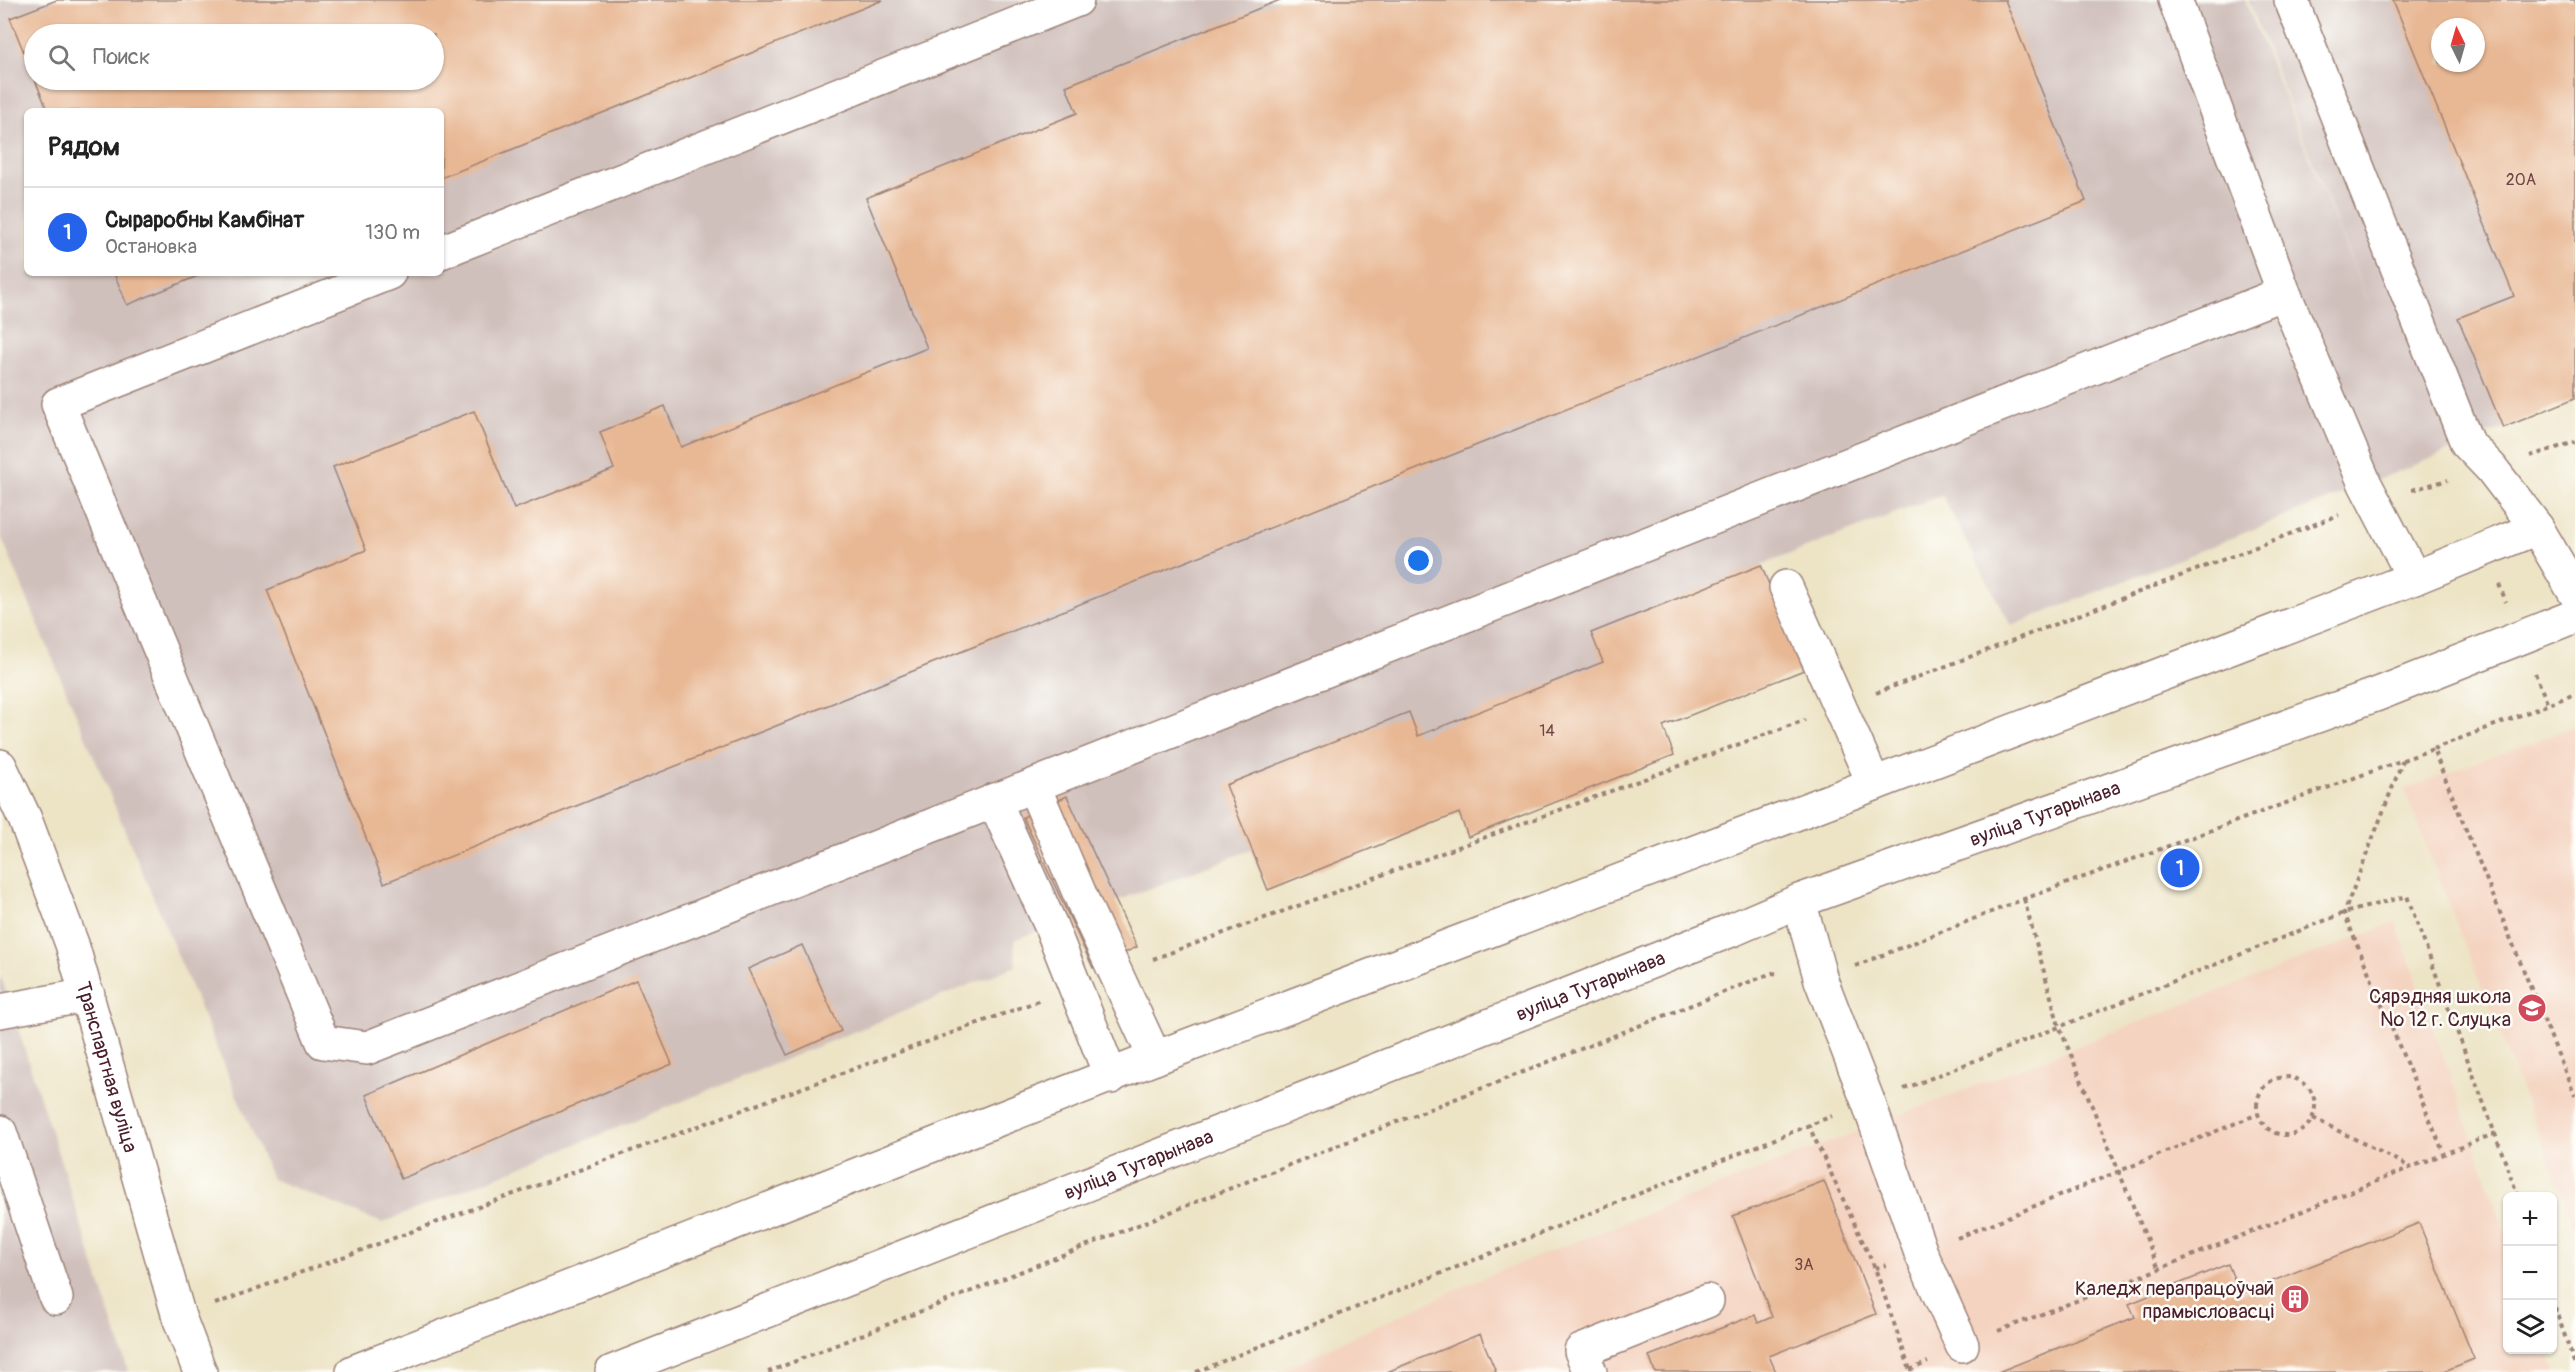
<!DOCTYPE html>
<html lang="ru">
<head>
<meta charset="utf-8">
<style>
	:root { --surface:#fff; --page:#f6f6f6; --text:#222; --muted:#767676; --line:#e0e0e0; --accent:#2563eb }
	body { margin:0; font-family:Pangolin,sans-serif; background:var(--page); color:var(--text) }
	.controls { position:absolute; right:18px; bottom:18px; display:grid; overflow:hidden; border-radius:9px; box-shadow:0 2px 4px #0004 }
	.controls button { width:54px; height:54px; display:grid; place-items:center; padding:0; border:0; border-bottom:2px solid var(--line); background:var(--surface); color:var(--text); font:30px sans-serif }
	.compass { position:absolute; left:2431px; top:18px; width:54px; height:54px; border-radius:50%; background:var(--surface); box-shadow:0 2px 4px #0004; rotate:355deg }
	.you { position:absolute; left:1419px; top:561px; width:21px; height:21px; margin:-15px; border:4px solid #fff; border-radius:50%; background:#1a73e8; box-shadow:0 0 0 9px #1a73e833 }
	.badge { display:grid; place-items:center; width:39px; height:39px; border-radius:50%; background:var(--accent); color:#fff; font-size:20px; font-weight:700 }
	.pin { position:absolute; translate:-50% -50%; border:3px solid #fff; box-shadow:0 2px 6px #0006 }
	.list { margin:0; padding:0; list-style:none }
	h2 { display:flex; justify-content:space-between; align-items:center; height:78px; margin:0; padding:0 24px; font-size:26px }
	h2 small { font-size:20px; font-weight:400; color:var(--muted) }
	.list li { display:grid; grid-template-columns:39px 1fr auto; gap:18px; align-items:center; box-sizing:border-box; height:90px; padding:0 24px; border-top:2px solid var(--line) }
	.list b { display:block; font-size:22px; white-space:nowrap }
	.list p { margin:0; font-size:20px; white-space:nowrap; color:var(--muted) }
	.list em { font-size:20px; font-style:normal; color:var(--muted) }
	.icon { flex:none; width:33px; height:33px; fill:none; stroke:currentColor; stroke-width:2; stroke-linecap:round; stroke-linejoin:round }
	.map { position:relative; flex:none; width:2575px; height:1372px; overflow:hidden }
	.search { position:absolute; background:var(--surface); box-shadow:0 2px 4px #0004; left:24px; top:24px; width:420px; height:66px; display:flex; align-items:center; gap:15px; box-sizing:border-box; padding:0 21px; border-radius:33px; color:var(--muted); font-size:22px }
	.panel { position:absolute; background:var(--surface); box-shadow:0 2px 4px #0004; left:24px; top:108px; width:420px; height:168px; border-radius:9px }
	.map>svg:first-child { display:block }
	.built { fill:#f4d3c0 }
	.industrial { fill:#d0c0bc; fill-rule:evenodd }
	.building { fill:#e8b894; fill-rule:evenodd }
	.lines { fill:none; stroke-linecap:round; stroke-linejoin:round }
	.minor-casing { stroke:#9c8278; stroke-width:36 }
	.path { stroke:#9c8278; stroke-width:4; stroke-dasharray:4.5 4.5; stroke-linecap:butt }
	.minor { stroke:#fff; stroke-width:33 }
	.labels { text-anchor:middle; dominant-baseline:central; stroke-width:5; stroke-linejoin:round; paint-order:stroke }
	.number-label { font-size:16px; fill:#724545 }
	.street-label { font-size:20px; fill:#4a1f2b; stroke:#fdfcf7 }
	.poi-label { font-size:20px; fill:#4a1f2b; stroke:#fdfcf7; text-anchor:end }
</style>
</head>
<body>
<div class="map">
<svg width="2575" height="1372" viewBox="0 0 2575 1372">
	<rect width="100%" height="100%" fill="#fdfcf7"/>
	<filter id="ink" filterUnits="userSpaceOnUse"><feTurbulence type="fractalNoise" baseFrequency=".0167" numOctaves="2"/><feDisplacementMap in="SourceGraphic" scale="12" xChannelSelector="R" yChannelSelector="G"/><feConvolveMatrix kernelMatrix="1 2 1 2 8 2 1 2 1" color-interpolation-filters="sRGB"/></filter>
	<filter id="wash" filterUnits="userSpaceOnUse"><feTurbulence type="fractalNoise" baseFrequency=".008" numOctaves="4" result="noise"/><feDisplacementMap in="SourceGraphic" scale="24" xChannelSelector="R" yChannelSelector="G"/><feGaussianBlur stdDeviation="1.35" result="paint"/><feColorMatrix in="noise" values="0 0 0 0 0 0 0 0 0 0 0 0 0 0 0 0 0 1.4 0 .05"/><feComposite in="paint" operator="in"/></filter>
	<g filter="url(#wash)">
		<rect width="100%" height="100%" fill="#ede4c6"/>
		<path class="built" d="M2575 726V1227L2404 789Z
			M2396 922 2507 1237 2508 1350H2547L2555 1372H1277L1477 1280Z"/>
		<path class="industrial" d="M0 0H2245L2374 317 2248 0H2575V398L2432 458 2011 626 1942 495 1762 565 1804 670 1663 726 1674 755 1468 837 1459 813 1268 890 1251 850 1014 940 1016 966 382 1223 272 1179 0 534ZM2440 27H2476V63H2440ZM34 34H434V80H34ZM27 111H441V273H27Z
			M0 973 128 1370 127 1372H0Z"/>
		<g id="blocks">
			<path class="building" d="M57 0H883L441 178V111H48L35 80H434V34H34V77L10 18Z
				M1280 0H2005L2086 201 384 883 267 590 366 550 333 467 474 411 514 509 614 469 600 432 665 406 681 447 927 348 866 198 1077 113 1066 86Z
				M2393 0H2575V398L2503 428 2458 318 2514 296ZM2440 27H2476V63H2440Z
				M114 273H205L127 305Z
				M1761 565 1804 670 1663 726 1674 755 1468 837 1459 813 1268 890 1226 785 1409 712 1418 736 1603 662 1591 633Z
				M1067 796 1137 947 1093 968 1023 817Z
				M802 945 841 1031 787 1055 748 969Z
				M636 980 672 1064 401 1179 366 1095Z
				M1824 1181 1876 1314 1769 1356 1776 1372H1655L1649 1356 1755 1315 1758 1323 1772 1317 1733 1216Z
				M2419 1223 2474 1359 2442 1372H1998L2135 1317 2129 1304 2228 1264 2240 1294Z
				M1480 1334 1496 1372H1387Z"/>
		</g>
	</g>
	<g filter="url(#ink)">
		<use href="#blocks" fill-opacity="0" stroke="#9c8278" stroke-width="1.5"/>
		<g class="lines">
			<g class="minor-casing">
				<g id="minor">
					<path d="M2175 0 2284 293 2365 484 2414 578"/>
					<path d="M2291 0 2467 443 2491 468 2537 528"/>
					<path d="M441 252 1077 0"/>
					<path d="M389 273 58 404 323 1042 367 1048 2284 293"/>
					<path d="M1786 587 1874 784"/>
					<path id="s1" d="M0 766 25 819 72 944 179 1317 200 1372"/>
					<path d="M1034 787 1087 911 1155 1058"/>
					<path d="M994 800 1051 926 1111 1077"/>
					<path d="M1799 901 1821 980 1869 1104 1921 1253 1962 1345"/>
					<path d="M0 1011 88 995"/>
					<path d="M0 1132 56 1298"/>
					<path d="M353 1372 1155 1058 2414 578 2537 528 2575 593"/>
					<path id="s2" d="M612 1372 1734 929 1799 901 2378 694 2575 616"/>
					<path d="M1590 1372 1581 1351 1707 1301"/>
				</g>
			</g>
			<path class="path" d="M2530 456 2575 442
				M2412 490 2448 480
				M2499 584 2506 602
				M2535 673 2548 705
				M1876 693 2339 515
				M2433 749 2575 694
				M2403 760 2344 913 2444 1154
				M2024 899 2059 1026 2159 1269
				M1153 959 1805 720
				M1855 966 2024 899 2433 749 2575 1096
				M2257 1106a29 29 0 1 1 58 0a29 29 0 1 1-58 0Z
				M1904 1089 2344 913 2407 896 2518 1196
				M2313 1118 2410 1167
				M1808 1124 1875 1268 1910 1370
				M1957 1238 2258 1114
				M1875 1268 1886 1265
				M2552 1299 2575 1365
				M215 1304 1041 1000
				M1998 1331 2159 1269 2496 1133
				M1910 1370 1928 1362
				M768 1372 1772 973 1779 974
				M1196 1372 1832 1116"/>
			<use href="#minor" class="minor"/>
		</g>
	</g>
	<defs>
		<g id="school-disc" transform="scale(1.5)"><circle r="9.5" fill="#d1495b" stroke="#fdfcf7"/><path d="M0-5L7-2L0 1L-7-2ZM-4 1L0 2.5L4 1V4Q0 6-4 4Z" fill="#fff"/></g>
		<g id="building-disc" transform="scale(1.5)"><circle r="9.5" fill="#d1495b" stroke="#fdfcf7"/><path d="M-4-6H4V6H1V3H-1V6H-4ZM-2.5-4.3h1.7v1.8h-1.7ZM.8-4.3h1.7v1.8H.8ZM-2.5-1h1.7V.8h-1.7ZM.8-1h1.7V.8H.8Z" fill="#fff"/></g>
	</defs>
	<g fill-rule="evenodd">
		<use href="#school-disc" x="2532" y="1008"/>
		<use href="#building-disc" x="2295" y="1299"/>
	</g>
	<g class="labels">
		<g class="number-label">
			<text x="2521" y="180">20А</text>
			<text x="1547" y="731">14</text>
			<text x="1804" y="1265">3А</text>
		</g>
		<g class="street-label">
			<text stroke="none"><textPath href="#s2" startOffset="1538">вуліца Тутарынава</textPath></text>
			<text stroke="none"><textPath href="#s2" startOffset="1052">вуліца Тутарынава</textPath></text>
			<text stroke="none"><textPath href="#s1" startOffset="320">Транспартная вуліца</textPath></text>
			<text stroke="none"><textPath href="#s2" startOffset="566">вуліца Тутарынава</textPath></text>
		</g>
		<g class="poi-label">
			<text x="2511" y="996">Сярэдняя школа<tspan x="2511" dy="23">№ 12 г. Слуцка</tspan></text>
			<text x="2274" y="1288">Каледж перапрацоўчай<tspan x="2274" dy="23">прамысловасці</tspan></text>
		</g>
	</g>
</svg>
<div class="controls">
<button>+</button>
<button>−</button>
<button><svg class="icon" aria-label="layers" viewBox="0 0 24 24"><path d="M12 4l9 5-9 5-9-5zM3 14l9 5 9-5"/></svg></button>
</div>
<svg class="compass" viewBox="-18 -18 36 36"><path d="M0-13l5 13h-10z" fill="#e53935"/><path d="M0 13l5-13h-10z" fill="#767676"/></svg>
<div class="you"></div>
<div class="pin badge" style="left:2180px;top:868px">1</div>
<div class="search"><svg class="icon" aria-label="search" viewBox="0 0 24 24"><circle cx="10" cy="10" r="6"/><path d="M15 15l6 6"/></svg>Поиск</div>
<section class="panel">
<h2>Рядом<small></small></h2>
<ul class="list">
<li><span class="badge">1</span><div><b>Сыраробны Камбінат</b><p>Остановка</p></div><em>130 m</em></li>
</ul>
</section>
</div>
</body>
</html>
